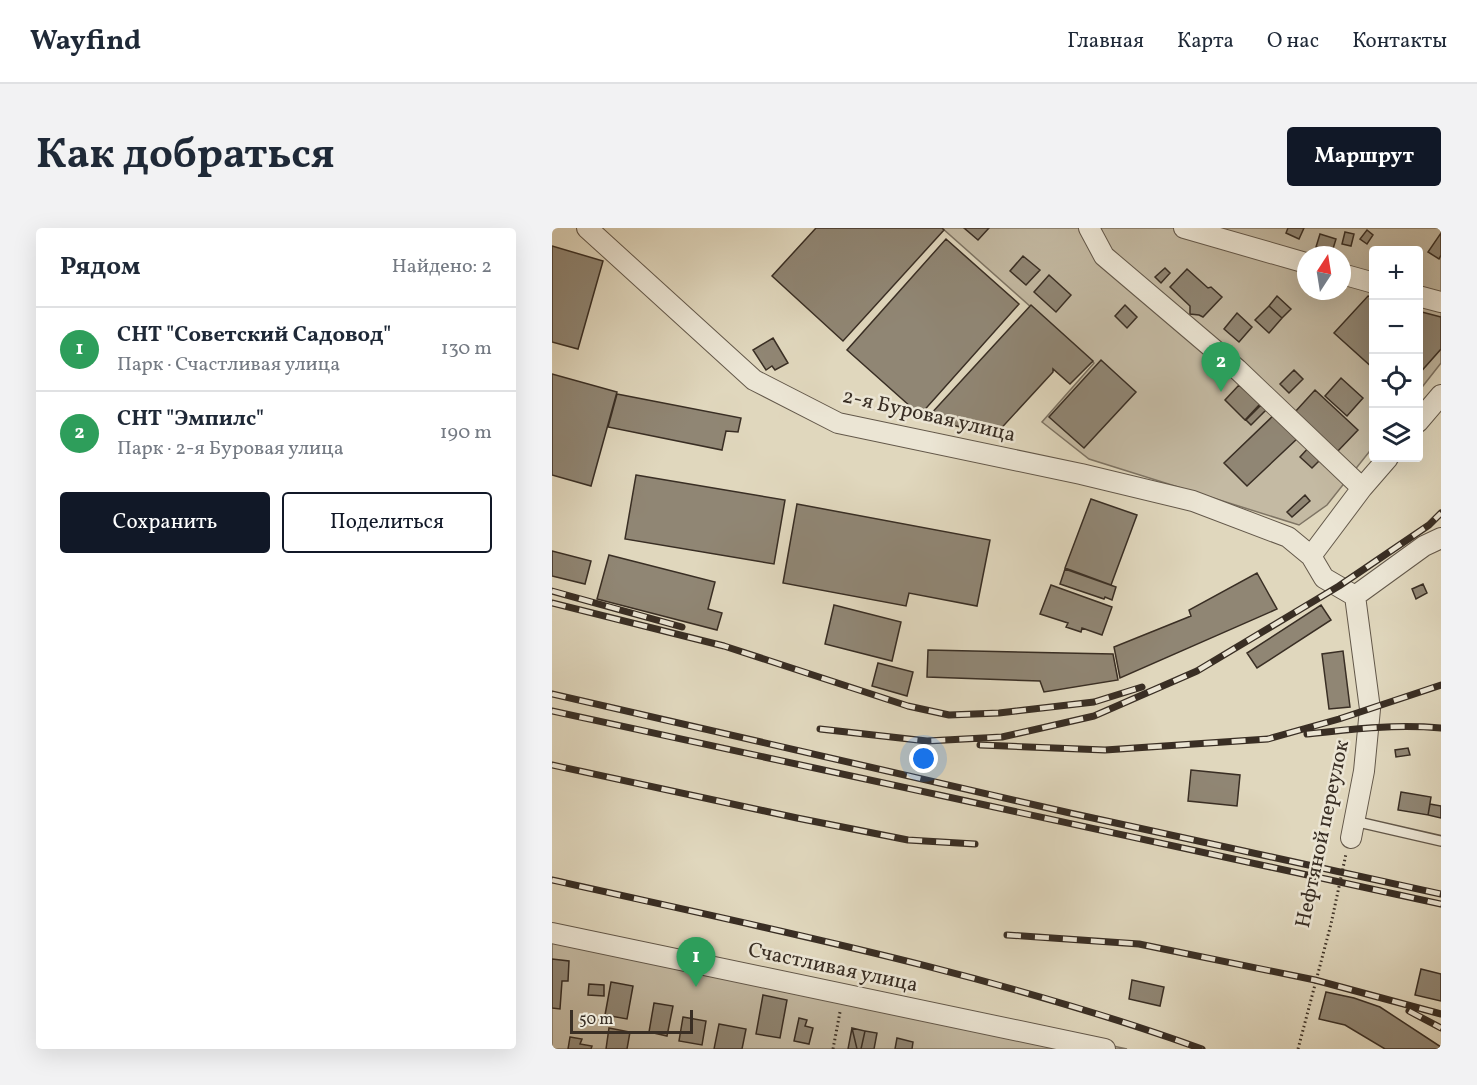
<!DOCTYPE html>
<html lang="ru">
<head>
<meta charset="utf-8">
<style>
	:root { --surface:#fff; --page:#f2f2f3; --text:#1f2937; --muted:#747a83; --line:#e0e1e3; --accent:#111827 }
	body { margin:0; font-family:Vollkorn,serif; background:var(--page); color:var(--text) }
	.controls { position:absolute; right:18px; top:18px; display:grid; overflow:hidden; border-radius:6px; box-shadow:0 6px 24px #0002 }
	.controls button { width:54px; height:54px; display:grid; place-items:center; padding:0; border:0; border-bottom:2px solid var(--line); background:var(--surface); color:var(--text); font:30px sans-serif }
	.compass { position:absolute; left:745px; top:18px; width:54px; height:54px; border-radius:50%; background:var(--surface); box-shadow:0 6px 24px #0002; rotate:12deg }
	.scale { position:absolute; left:18px; bottom:15px; width:123px; box-sizing:border-box; padding-left:6px; border:3px solid #392e24; border-top:0; font-size:16px; line-height:21px; white-space:nowrap; color:#392e24; -webkit-text-stroke:4px #ebe5d4; paint-order:stroke }
	.you { position:absolute; left:372px; top:531px; width:21px; height:21px; margin:-15px; border:4px solid #fff; border-radius:50%; background:#1a73e8; box-shadow:0 0 0 9px #1a73e833 }
	.badge { display:grid; place-items:center; width:39px; height:39px; border-radius:50%; background:var(--accent); color:#fff; font-size:20px; font-weight:700 }
	.pin { position:absolute; translate:-50% -50px; filter:drop-shadow(0 2px 3px #0008) }
	.pin::after { content:''; position:absolute; top:32px; width:21px; height:18px; background:inherit; clip-path:polygon(0 0,100% 0,50% 100%) }
	.list { margin:0; padding:0; list-style:none }
	h2 { display:flex; justify-content:space-between; align-items:center; height:78px; margin:0; padding:0 24px; font-size:26px }
	h2 small { font-size:20px; font-weight:400; color:var(--muted) }
	.list li { display:grid; grid-template-columns:39px 1fr auto; gap:18px; align-items:center; box-sizing:border-box; height:84px; padding:0 24px; border-top:2px solid var(--line) }
	.list b { display:block; font-size:22px; white-space:nowrap }
	.list p { margin:0; font-size:20px; white-space:nowrap; color:var(--muted) }
	.list em { font-size:20px; font-style:normal; color:var(--muted) }
	.actions { display:flex; gap:12px; padding:18px 24px }
	.actions a { flex:1; padding:14px 0; border:2px solid var(--accent); border-radius:6px; text-align:center; font-size:21px; color:var(--accent) }
	.actions .main { background:var(--accent); color:#fff }
	.icon { flex:none; width:33px; height:33px; fill:none; stroke:currentColor; stroke-width:2; stroke-linecap:round; stroke-linejoin:round }
	.map { position:relative; flex:none; width:889px; height:821px; overflow:hidden; border-radius:6px }
	header { display:flex; align-items:center; gap:36px; box-sizing:border-box; height:84px; padding:0 30px; background:var(--surface); border-bottom:2px solid var(--line) }
	header strong { font-size:28px }
	nav { display:flex; gap:33px; margin-inline-start:auto; font-size:21px }
	.intro { display:flex; align-items:center; justify-content:space-between; box-sizing:border-box; height:144px; padding:0 36px }
	h1 { margin:0; font-size:42px }
	.button { padding:15px 27px; border-radius:6px; background:var(--accent); color:#fff; font-size:21px; font-weight:700 }
	main { display:flex; gap:36px; padding:0 36px }
	aside { flex:1; background:var(--surface); border-radius:6px; box-shadow:0 6px 24px #0002 }
	.map>svg:first-child { display:block }
	.green { fill:#c4baa3; stroke:#7e7464; stroke-width:1.5; fill-rule:evenodd }
	.building { fill:#908674; stroke:#392e24; stroke-width:1.5 }
	.lines { fill:none; stroke-linecap:round; stroke-linejoin:round }
	.service-casing { stroke:#63584a; stroke-width:12 }
	.minor-casing { stroke:#63584a; stroke-width:22 }
	.path { stroke:#392e24; stroke-width:3; stroke-dasharray:1.5 3; stroke-linecap:butt }
	.service { stroke:#ebe5d4; stroke-width:9 }
	.minor { stroke:#ebe5d4; stroke-width:20 }
	.rail-casing { stroke:#392e24; stroke-width:7 }
	.rail { stroke:#ebe5d4; stroke-width:4.5; stroke-dasharray:14; stroke-linecap:butt }
	.labels { text-anchor:middle; dominant-baseline:central; stroke-width:5; stroke-linejoin:round; paint-order:stroke }
	.street-label { font-size:21px; fill:#392e24; stroke:#ebe5d4 }
</style>
</head>
<body>
<header>
<strong>Wayfind</strong>
<nav><a>Главная</a><a>Карта</a><a>О нас</a><a>Контакты</a></nav>
</header>
<div class="intro"><h1>Как добраться</h1><a class="button">Маршрут</a></div>
<main>
<aside>
<h2>Рядом<small>Найдено: 2</small></h2>
<ul class="list">
<li><span class="badge" style="background:#2e9e5b">1</span><div><b>СНТ &quot;Советский Садовод&quot;</b><p>Парк · Счастливая улица</p></div><em>130 m</em></li>
<li><span class="badge" style="background:#2e9e5b">2</span><div><b>СНТ &quot;Эмпилс&quot;</b><p>Парк · 2-я Буровая улица</p></div><em>190 m</em></li>
</ul>
<div class="actions"><a class="main">Сохранить</a><a>Поделиться</a></div>
</aside>
<div class="map">
<svg width="889" height="821" viewBox="0 0 889 821">
	<rect width="100%" height="100%" fill="#e0d7bd"/>
	<filter id="stains"><feTurbulence type="fractalNoise" baseFrequency=".00333" numOctaves="4"/><feColorMatrix values="0 0 0 0 .2 0 0 0 0 .09 0 0 0 0 .02 0 0 0 .5 -.17"/></filter>
	<radialGradient id="worn" r=".72"><stop offset=".6" stop-color="#630" stop-opacity="0"/><stop offset="1" stop-color="#630" stop-opacity=".3"/></radialGradient>
	<path class="green" d="M390 0H889V135L867 163 866 22H822L821 219 775 277 747 297 537 231 490 194 542 135ZM754 27H790V63H754Z
		M0 698 575 821H0Z"/>
	<path class="building" d="M264 0H390L392 2 291 113 220 48Z
		M412 0H437L426 12Z
		M736 0H752L747 11 734 5Z
		M815 2 821 7 815 16 808 11Z
		M793 4 802 6 799 18 790 16Z
		M889 5V27L887 31 876 24Z
		M768 6 784 11 780 24 764 19Z
		M394 11 467 76 368 187 295 122Z
		M0 18 51 33 26 121 0 114Z
		M471 28 488 42 474 57 458 43Z
		M613 40 618 45 609 55 603 49Z
		M635 41 656 60 659 59 670 69 651 89 647 87 638 86V78L618 59Z
		M497 47 519 67 504 84 482 64Z
		M725 68 739 81 730 90 717 78Z
		M816 68 822 70V141L782 105Z
		M479 77 541 133 518 156 501 141V144L443 207 378 192 376 189Z
		M573 77 585 89 575 100 563 88Z
		M717 78 730 90 717 105 703 92Z
		M866 83 889 89V121L866 147Z
		M685 85 700 99 687 114 672 101Z
		M221 110 236 135 223 142 220 138 214 142 201 122Z
		M549 132 584 164 532 220 497 189Z
		M742 142 751 151 737 165 728 156Z
		M0 146 65 164 39 258 0 247Z
		M789 150 811 170 795 188 773 168Z
		M687 157 708 176 693 192 673 172Z
		M763 162 806 202 785 224 743 184Z
		M65 166 189 190 186 204 174 203 170 222 56 199Z
		M709 177 714 182 699 197 694 192Z
		M724 185 747 209 695 258 672 235Z
		M758 218 770 230 760 240 748 229Z
		M84 247 233 272 222 336 73 311Z
		M753 267 758 273 740 289 735 284Z
		M539 271 585 287 559 357 513 340Z
		M245 276 438 312 425 378 357 365 354 378 231 355Z
		M0 323 39 333 33 356 0 348Z
		M57 327 163 354 156 381 170 385 165 402 45 371Z
		M513 341 564 359 560 372 553 369 552 371 508 356Z
		M705 345 725 381 568 450 562 419 639 388 637 382Z
		M871 356 875 365 864 371 860 361Z
		M499 357 560 379 550 407 530 400 529 404 514 399 516 395 488 386Z
		M282 377 349 394 340 433 273 416Z
		M769 377 779 392 705 440 695 425Z
		M376 422 561 426 566 452 492 464 488 453 375 449Z
		M791 423 798 479 777 481 770 426Z
		M326 435 361 444 355 468 320 458Z
		M856 520 858 527 844 529 843 522Z
		M639 542 688 547 685 578 636 573Z
		M849 564 879 569 876 587 846 582Z
		M878 576 889 578V590L876 587Z
		M0 731 17 733 16 753H10L8 781 0 780Z
		M869 741 889 746V773L863 767Z
		M580 752 612 759 608 778 577 771Z
		M59 754 81 758 75 791 53 787Z
		M37 756 52 757V768L36 767Z
		M774 764 802 770 828 779 889 819V821H833L793 797 767 791Z
		M211 767 235 772 228 810 204 806Z
		M102 775 121 778 115 808 97 804Z
		M131 789 154 793 150 817 127 813Z
		M247 790 255 792 253 798 261 800 257 816 242 813Z
		M167 796 194 801 190 821H162Z
		M57 800 78 804 75 821H54Z
		M300 800 313 803 309 821H305Z
		M300 800 305 821H296Z
		M313 803 325 805 322 821H309Z
		M18 809 30 811 28 816 40 818 39 821H16Z
		M345 810 361 814 360 821H343Z"/>
	<g class="lines">
		<g class="service-casing">
			<path id="service" d="M802 593 889 613"/>
		</g>
		<g class="minor-casing">
			<path id="minor" d="M35 0 202 152 286 195 529 246 641 273 736 309 759 328
				M537 0 552 28 685 141 810 260
				M632 0 754 35
				M790 46 822 55
				M866 68 889 74
				M866 194 889 167
				M803 368 872 318 889 310
				M799 610 812 543 818 481 803 368 772 350 759 328 810 260 836 230
				M0 705 553 821"/>
		</g>
		<path class="path" d="M281 821 288 784
			M746 821 779 696 794 626"/>
		<use href="#service" class="service"/>
		<use href="#minor" class="minor"/>
		<g class="rail-casing">
			<path id="rail" d="M0 363 130 399
				M0 375 172 418 356 478 397 487 447 485 542 474 590 459
				M0 466 518 585 889 666
				M0 483 889 676
				M268 501 375 513 450 509 542 488 645 443 787 358 877 297 889 285
				M755 506C801 501 842 496 889 500
				M428 517 553 522 716 511 787 491 889 457
				M0 537 245 590 356 612 423 616
				M0 652C218 701 439 745 650 821
				M455 707 587 716 763 752 889 786
				M857 783 889 800"/>
		</g>
		<use href="#rail" class="rail"/>
	</g>
	<g class="labels">
		<g class="street-label">
			<text transform="translate(377 188) rotate(13)">2-я Буровая улица</text>
			<text transform="translate(771 606) rotate(-78)">Нефтяной переулок</text>
			<text transform="translate(281 740) rotate(12)">Счастливая улица</text>
		</g>
	</g>
	<rect width="100%" height="100%" filter="url(#stains)"/>
	<rect width="100%" height="100%" fill="url(#worn)"/>
</svg>
<div class="controls">
<button>+</button>
<button>−</button>
<button><svg class="icon" aria-label="locate" viewBox="0 0 24 24"><circle cx="12" cy="12" r="6"/><path d="M12 2v4M12 18v4M2 12h4M18 12h4"/></svg></button>
<button><svg class="icon" aria-label="layers" viewBox="0 0 24 24"><path d="M12 4l9 5-9 5-9-5zM3 14l9 5 9-5"/></svg></button>
</div>
<svg class="compass" viewBox="-18 -18 36 36"><path d="M0-13l5 13h-10z" fill="#e53935"/><path d="M0 13l5-13h-10z" fill="#747a83"/></svg>
<div class="scale">50 m</div>
<div class="you"></div>
<div class="pin badge" style="left:144px;top:759px;background:#2e9e5b">1</div>
<div class="pin badge" style="left:669px;top:164px;background:#2e9e5b">2</div>
</div>
</main>
</body>
</html>
